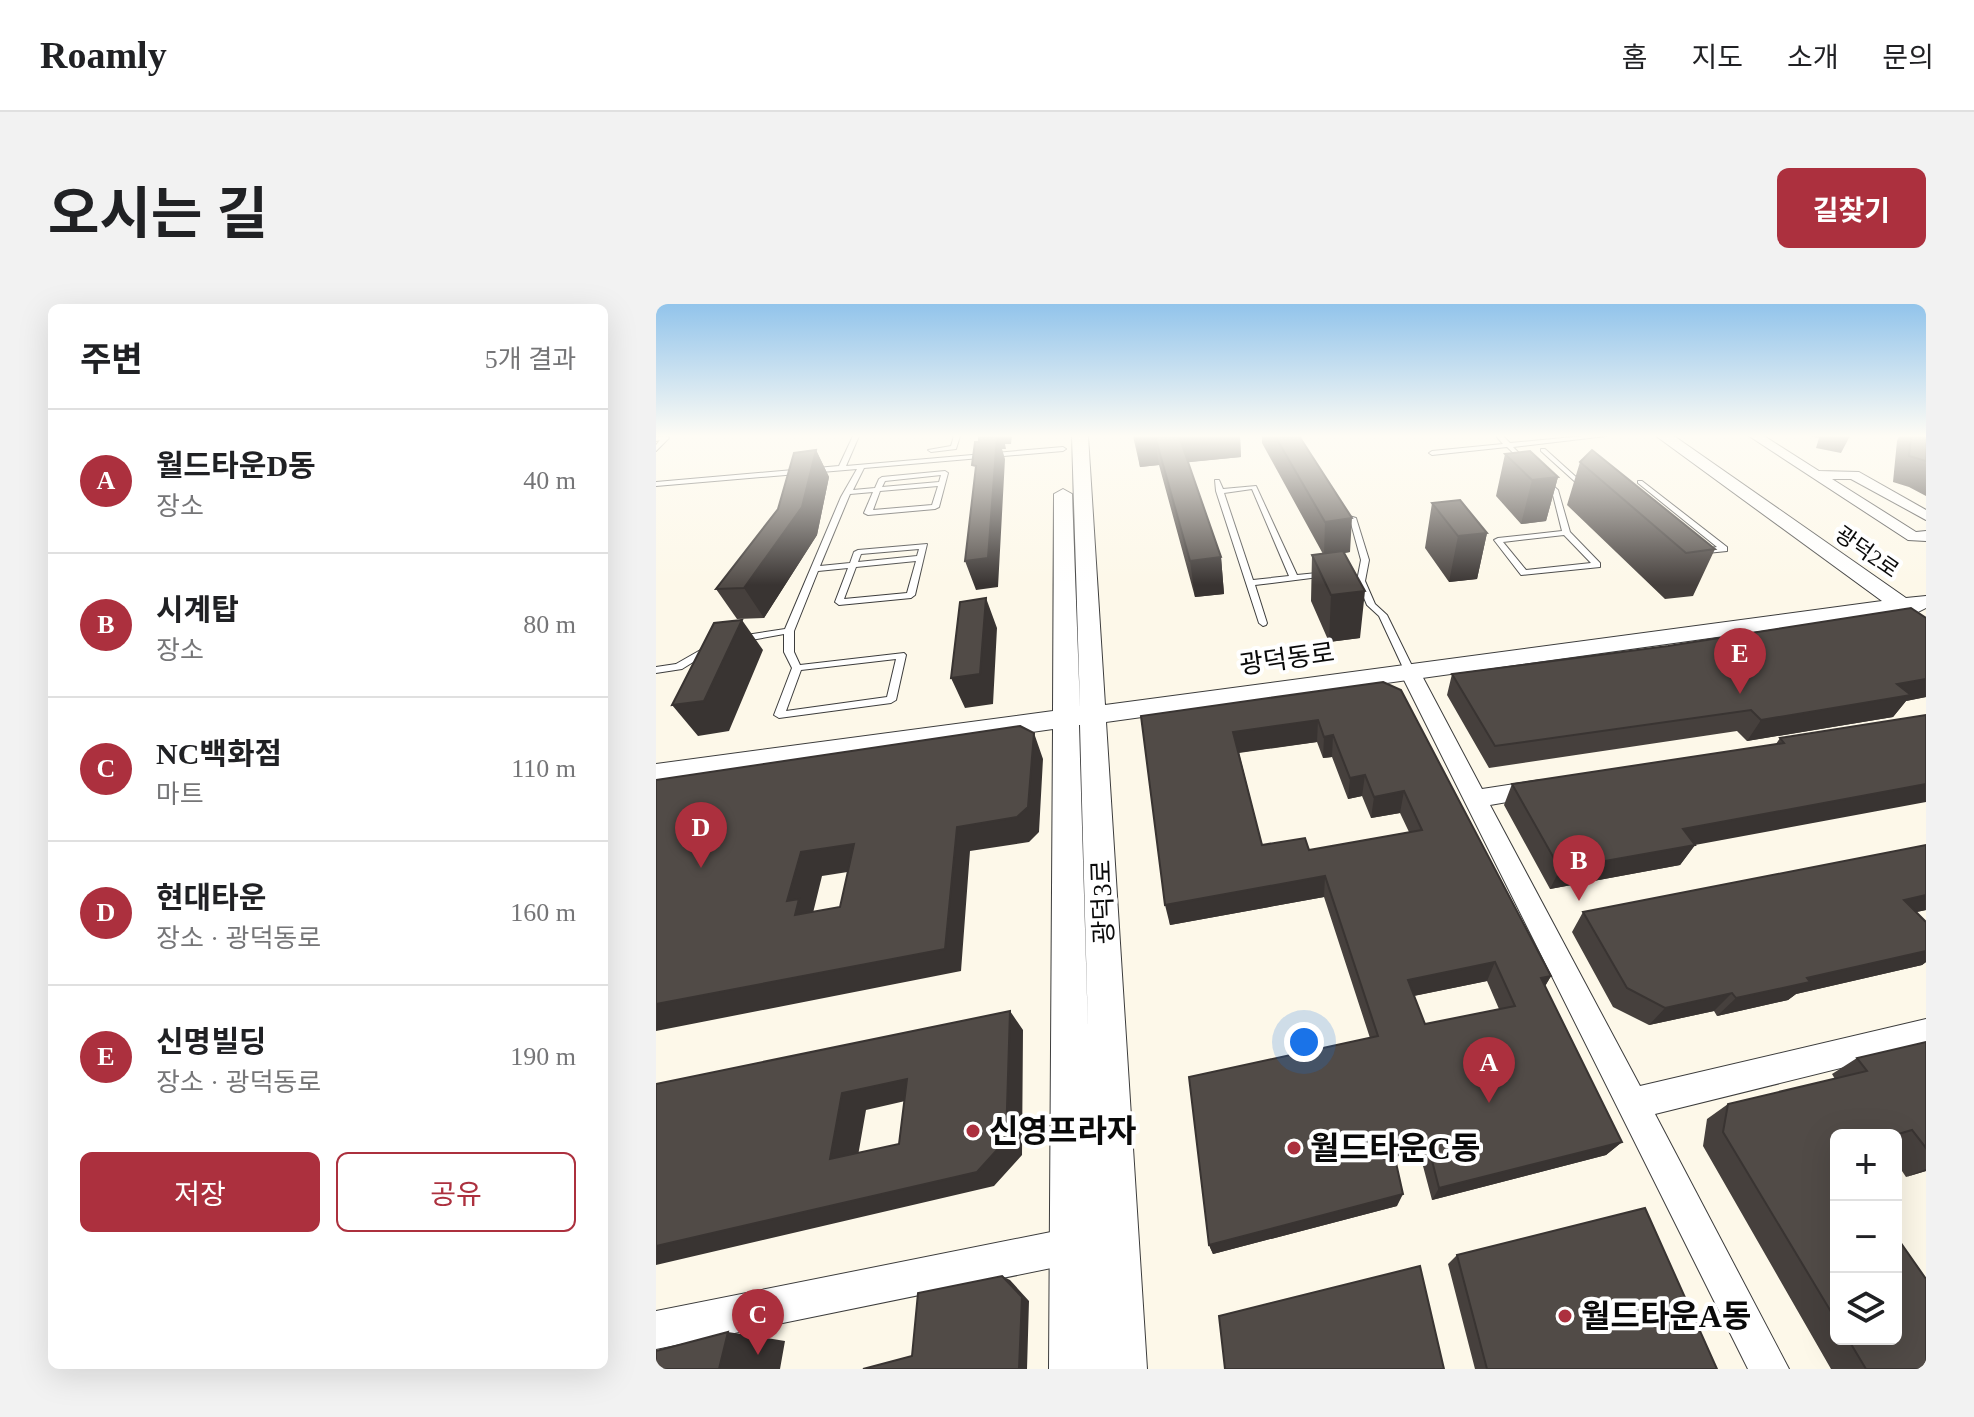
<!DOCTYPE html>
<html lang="ko">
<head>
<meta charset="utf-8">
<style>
	:root { --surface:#fff; --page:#f2f2f2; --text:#202124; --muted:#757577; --line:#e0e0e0; --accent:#ac303e }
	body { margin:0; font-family:"Times New Roman","Noto Sans KR",serif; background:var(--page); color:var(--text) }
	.controls { position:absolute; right:24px; bottom:24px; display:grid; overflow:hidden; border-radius:12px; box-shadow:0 8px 32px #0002 }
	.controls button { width:72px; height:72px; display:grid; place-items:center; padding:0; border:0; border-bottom:2px solid var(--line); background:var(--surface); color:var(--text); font:40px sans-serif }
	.you { position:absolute; left:648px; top:738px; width:28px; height:28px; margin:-20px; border:6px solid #fff; border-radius:50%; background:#1a73e8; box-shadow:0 0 0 12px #1a73e833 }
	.badge { display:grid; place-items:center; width:52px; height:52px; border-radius:50%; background:var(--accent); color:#fff; font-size:26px; font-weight:700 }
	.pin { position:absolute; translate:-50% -66px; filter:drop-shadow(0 2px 4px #0008) }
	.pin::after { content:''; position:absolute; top:42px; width:28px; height:24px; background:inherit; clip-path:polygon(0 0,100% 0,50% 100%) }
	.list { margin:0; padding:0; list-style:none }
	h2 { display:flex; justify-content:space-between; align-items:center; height:104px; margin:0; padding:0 32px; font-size:34px }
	h2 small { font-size:26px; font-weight:400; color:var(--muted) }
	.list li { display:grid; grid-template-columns:52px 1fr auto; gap:24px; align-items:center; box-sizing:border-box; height:144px; padding:0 32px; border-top:2px solid var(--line) }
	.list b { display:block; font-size:30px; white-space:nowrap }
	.list p { margin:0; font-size:26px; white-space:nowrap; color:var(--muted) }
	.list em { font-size:26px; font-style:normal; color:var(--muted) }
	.actions { display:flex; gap:16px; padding:24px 32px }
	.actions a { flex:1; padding:18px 0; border:2px solid var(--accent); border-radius:12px; text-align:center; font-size:28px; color:var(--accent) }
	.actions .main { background:var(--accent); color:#fff }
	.icon { flex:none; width:44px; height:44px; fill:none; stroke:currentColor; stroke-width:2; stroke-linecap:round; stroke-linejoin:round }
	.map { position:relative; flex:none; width:1270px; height:1065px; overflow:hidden; border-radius:12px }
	header { display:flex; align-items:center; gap:48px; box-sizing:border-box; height:112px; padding:0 40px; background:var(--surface); border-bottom:2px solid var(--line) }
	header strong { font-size:38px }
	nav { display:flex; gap:44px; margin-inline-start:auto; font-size:28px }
	.intro { display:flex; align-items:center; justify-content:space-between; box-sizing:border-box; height:192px; padding:0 48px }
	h1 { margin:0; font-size:56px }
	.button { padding:20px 36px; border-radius:12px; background:var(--accent); color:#fff; font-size:28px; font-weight:700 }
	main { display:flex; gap:48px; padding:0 48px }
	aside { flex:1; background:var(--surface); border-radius:12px; box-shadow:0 8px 32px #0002 }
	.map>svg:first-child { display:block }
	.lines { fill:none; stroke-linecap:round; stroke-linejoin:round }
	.service-casing { stroke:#3d3d3d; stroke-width:2 }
	.minor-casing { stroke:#3d3d3d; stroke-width:2 }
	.tertiary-casing { stroke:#3d3d3d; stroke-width:2 }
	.service { fill:#fff; fill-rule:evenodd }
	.minor { fill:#fff; fill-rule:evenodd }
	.tertiary { fill:#fff; fill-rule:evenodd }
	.wall { fill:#46403d; fill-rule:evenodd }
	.shaded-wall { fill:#393432 }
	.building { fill:#514b47; stroke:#393432; stroke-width:2; fill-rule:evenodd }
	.poi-dot { fill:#ac303e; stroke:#fff; stroke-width:3 }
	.labels { text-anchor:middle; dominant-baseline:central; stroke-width:8; stroke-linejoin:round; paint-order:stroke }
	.far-street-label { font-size:22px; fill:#0a0a0a; stroke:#fff }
	.street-label { font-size:26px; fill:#0a0a0a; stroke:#fff }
	.near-poi-label { font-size:32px; font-weight:bold; fill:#0a0a0a; stroke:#fff; text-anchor:start }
</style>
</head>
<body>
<header>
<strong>Roamly</strong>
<nav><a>홈</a><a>지도</a><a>소개</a><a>문의</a></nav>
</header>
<div class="intro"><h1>오시는 길</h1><a class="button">길찾기</a></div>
<main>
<aside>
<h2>주변<small>5개 결과</small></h2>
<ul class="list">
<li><span class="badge">A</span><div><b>월드타운D동</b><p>장소</p></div><em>40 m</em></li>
<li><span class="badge">B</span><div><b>시계탑</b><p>장소</p></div><em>80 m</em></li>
<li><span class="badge">C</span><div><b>NC백화점</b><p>마트</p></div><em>110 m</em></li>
<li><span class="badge">D</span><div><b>현대타운</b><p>장소 · 광덕동로</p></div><em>160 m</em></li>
<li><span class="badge">E</span><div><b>신명빌딩</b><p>장소 · 광덕동로</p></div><em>190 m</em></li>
</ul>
<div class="actions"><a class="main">저장</a><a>공유</a></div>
</aside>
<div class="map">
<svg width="1270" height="1065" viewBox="0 0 1270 1065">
	<rect width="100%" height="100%" fill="#fdf8e9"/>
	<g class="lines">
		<g class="service-casing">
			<path id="service" d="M10 132 13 134 0 147V141L4 136 0 137V133Z
				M197 132H203L190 162 407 143 410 145 407 147 208 164 197 186 219 184 223 175 226 173 289 167 292 169 283 203 279 205 212 211 208 209 217 188 194 190 164 262 194 259 198 248 202 246 271 240 259 291 255 294 183 301 179 298 192 264 162 267 138 327V348L144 361 248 349 250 351 240 396 235 399 123 414 118 411 136 364 128 348V330L84 338 79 335 84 332 129 325 185 193 201 165 0 182V178L183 162ZM285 171 283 178 226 183 229 177ZM282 182 276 201 217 206 224 187ZM263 245 261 252 202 258 205 250ZM260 257 251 289 188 295 200 263ZM240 355 231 393 130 407 145 366Z
				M298 132H304L300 145 275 148 272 146 295 142Z
				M840 132H847L854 139 928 132H950L857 143 872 158 869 160 851 143 776 151 773 149 776 147 847 140Z
				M885 145H889L930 182V184H926L885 147Z
				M888 174 902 186 914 228 944 259V263L865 271 838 236 842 234 906 227 896 187 885 176ZM908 231 935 259 870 266 847 238Z
				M559 176H563L567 185 600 182 641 271 671 268 675 270 671 272 599 281 611 319 610 321 607 322 603 319 560 187ZM596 185 633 272 597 276 568 189Z
				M982 177H986L1071 243V247L1041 250V246L1061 243 982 179Z
				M693 212 700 214 713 256 709 277 719 300 731 311 759 368 757 370 754 371 749 368 723 312 711 301 701 277 705 256Z
				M55 340 60 343 58 345 26 365 0 369V363L20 360Z"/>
		</g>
		<g class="minor-casing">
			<path id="minor" d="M1093 132H1108L1163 167 1203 168 1270 206V216L1195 175H1176L1260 228 1270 227V237L1252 236Z
				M754 362 764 368 826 485 885 476 893 478 896 484 893 490 885 492 834 501 984 782 1270 715V743L999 810 1133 1065H1092L744 368Z
				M415 924 428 929 433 942 428 955 415 960 0 1045V1007Z"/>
		</g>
		<g class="tertiary-casing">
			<path id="tertiary" d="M416 132H432L449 401 1226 297 1000 132H1018L1250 294 1270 292V304L1252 313 1241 308 450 418 491 1065H393L397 425 0 480V460L397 407 398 190 407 185 416 190 424 404ZM423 421H424L432 727Z"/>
		</g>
		<use href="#service" class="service"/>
		<use href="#minor" class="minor"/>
		<use href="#tertiary" class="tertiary"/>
	</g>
	<path class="wall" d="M477 132H584L585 153 532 158 565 253 568 290 539 293 503 161 484 163Z
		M606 132H643L694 248 688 249 704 334 673 338 655 297 656 251 667 250 606 139Z
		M1154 132H1194L1185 149 1160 144 1163 134Z
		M1243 132H1270V192L1253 183 1237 178 1241 137Z
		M160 146 173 173 161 231 108 314 81 315 60 285 122 205Z
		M849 150 902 173 890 217 865 220 840 192Z
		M924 158 1059 245 1037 292 1009 295 911 201Z
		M776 199 831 229 821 275 793 278 769 244Z
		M1270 314V393L1250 397 1237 413 1091 437 1081 427 833 464 791 391 796 370Z
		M727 378 895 672 889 682 966 838 950 851 776 896 763 847 738 853 741 902 557 950 553 941 714 734 668 593 514 621 485 412ZM661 438 667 454 676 453 692 495 706 492 715 514 744 509 753 528 653 546 606 541 583 449ZM831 677 843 705 769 720 758 692Z
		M1270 411 1039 541 1024 561 894 585 848 501 856 480 1120 440 1124 434Z
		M1270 606 1260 608 1270 618V658L1266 661 1140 690 1132 696 1061 712 1058 707 993 721 957 703 916 628 927 608Z
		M1270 738V867L1250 873 1240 858V831H1180V1035H1240L1268 973H1270V1065H1175L1047 842 1051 815 1072 800 1179 775 1176 770 1201 754Z
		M801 951 1061 1065H819L792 960Z"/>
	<path class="shaded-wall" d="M328 132H356L355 140H349L350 145H346L349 155 342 283 320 286 309 257Z
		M479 132H499L503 161 484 163Z
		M522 132H584L585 153 525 159Z
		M160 146 173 173 161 231 108 314 88 284Z
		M902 173 890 217 865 220 876 176Z
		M696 214 694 248 668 252 669 218Z
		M831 229 821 275 793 278 802 232Z
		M565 253 568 290 539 293 534 257Z
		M709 287 704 334 673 338 675 291Z
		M330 294 341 324 337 400 309 404 295 374Z
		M86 316 107 346 73 427 42 432 16 401Z
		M1270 375V393L1250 397 1237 413 1091 437 1105 416 1241 380Z
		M662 416 661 438 579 449 577 428Z
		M378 429 387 455 383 528 373 538 314 547 305 667 0 727V700L289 645 301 523Z
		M677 431 676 453 667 454 668 433Z
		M709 471 706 492 692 495 694 474Z
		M1270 480V498L1039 541 1024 561 894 585 904 565 1027 525Z
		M748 487 744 509 715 514 718 493Z
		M198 540 217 564 166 572 157 609 139 611 131 597 145 548Z
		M669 572 668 593 514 621 509 601Z
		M1270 591V606L1225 616 1248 596Z
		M1270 647V658L1266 661 1140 690 1132 696 1061 712 1080 694 1151 674Z
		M839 658 831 677 747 694 752 676Z
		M895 672 884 691 885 674Z
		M1076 689 1058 707 993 721 1009 704Z
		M354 707 367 726 366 851 338 882 0 961V942L321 868Z
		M251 775 271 792 210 806 199 869 174 855 186 789Z
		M770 833 763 847 731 855 736 841Z
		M966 838 950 851 776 896 783 884Z
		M1270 865V867L1250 873Z
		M747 890 741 902 557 950 553 941Z
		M346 972 354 976 373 997 371 1065H363Z
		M72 1028 129 1037 124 1065H63Z"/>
	<path class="building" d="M323 132H341L332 254 309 257 320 162 316 161 319 138H323Z
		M499 132H523L565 253 534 257Z
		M619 132H643L696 214 669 218Z
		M1255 132H1270V157L1253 152Z
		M160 146 146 203 88 284 60 285 122 205 138 149Z
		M936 146 1059 245 1030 249 924 158Z
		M874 147 902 173 876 176 849 150Z
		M804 196 831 229 802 232 776 199Z
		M687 247 709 287 675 291 656 251Z
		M330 294 324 370 295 374 304 298Z
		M1255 304 1270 314V375L1241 380 1255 391 1105 416 1095 406 839 442 796 370 1012 342Z
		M86 316 48 397 16 401 58 319Z
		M727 378 745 386 895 672 885 674 966 838 783 884 770 833 736 841 747 890 553 941 533 773 722 732 669 572 509 601 485 412ZM662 416 668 433 677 431 694 474 709 471 718 493 748 487 766 526 653 546 649 534 606 541 577 428ZM839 658 859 702 769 720 752 676Z
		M1270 411V480L1027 525 1039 541 904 565 856 480 1128 439 1124 434Z
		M364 422 378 429 372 503 361 513 301 523 289 645 0 700V476ZM198 540 184 603 139 611 143 595 131 597 145 548Z
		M1270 541V591L1248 596 1270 618V647L1151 674 1154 678 1080 694 1076 689 1009 704 971 684 927 608Z
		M354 707 350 836 321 868 0 942V780ZM251 775 243 840 174 855 186 789Z
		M1270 738V844L1256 826 1239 831H1180V1016L1067 828 1072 800 1211 767 1201 754Z
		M989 904 1061 1065H831L801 951Z
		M1240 932 1270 975V1065H1210L1192 1035H1240Z
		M764 962 788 1065H569L563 1012Z
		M346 972 366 993 363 1065H207L256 1052 262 989Z
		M72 1028 63 1065H0V1047Z"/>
	<linearGradient id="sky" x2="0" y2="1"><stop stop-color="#92c4eb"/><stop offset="0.47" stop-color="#fefcf5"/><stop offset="1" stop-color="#fefcf5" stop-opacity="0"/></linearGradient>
	<rect width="1270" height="281" fill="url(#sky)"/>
	<g class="poi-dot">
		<circle cx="317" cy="827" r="8"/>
		<circle cx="638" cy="844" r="8"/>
		<circle cx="909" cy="1012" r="8"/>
	</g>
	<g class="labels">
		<g class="far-street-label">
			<text transform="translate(1211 248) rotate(35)">광덕2로</text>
		</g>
		<g class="street-label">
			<text transform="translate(631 355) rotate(-8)">광덕동로</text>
			<text transform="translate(447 598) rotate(-92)">광덕3로</text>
		</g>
		<g class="near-poi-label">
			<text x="333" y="827">신영프라자</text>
			<text x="654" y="844">월드타운C동</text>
			<text x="925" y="1012">월드타운A동</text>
		</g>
	</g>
</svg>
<div class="controls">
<button>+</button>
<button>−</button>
<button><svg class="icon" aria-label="layers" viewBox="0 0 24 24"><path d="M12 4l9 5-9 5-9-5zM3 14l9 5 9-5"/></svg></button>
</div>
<div class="you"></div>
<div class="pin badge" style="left:833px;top:799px">A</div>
<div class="pin badge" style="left:923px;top:597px">B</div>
<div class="pin badge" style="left:102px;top:1051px">C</div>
<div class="pin badge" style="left:45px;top:564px">D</div>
<div class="pin badge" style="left:1084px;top:390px">E</div>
</div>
</main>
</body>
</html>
